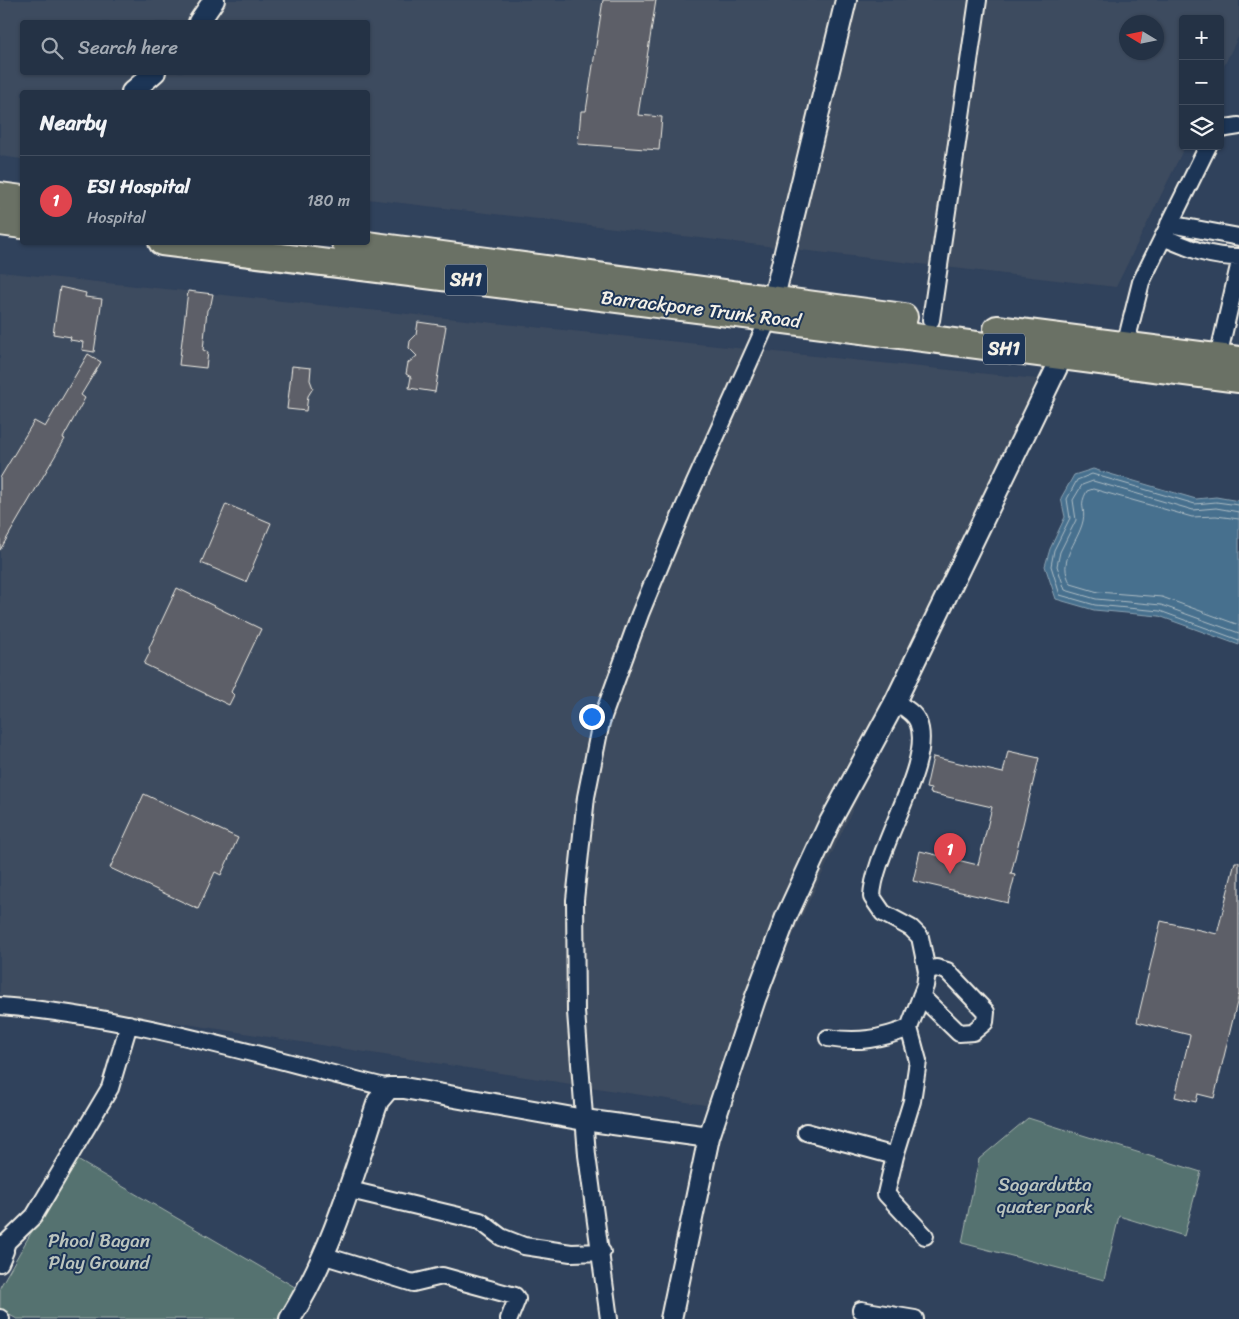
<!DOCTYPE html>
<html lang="en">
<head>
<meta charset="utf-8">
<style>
	:root { --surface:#243245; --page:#303e50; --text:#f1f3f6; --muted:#a3aab3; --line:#414d5e; --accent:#8abfa5 }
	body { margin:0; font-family:Sriracha,sans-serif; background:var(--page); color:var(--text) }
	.controls { position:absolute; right:15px; top:15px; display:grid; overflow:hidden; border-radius:5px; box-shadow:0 1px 4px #0004 }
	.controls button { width:45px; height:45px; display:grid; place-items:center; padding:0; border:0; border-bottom:1px solid var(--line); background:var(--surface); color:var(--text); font:25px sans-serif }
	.compass { position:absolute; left:1119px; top:15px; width:45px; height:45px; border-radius:50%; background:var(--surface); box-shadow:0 1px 4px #0004; rotate:280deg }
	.you { position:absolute; left:591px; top:716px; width:18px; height:18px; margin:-12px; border:4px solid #fff; border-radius:50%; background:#1a73e8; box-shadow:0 0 0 8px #1a73e833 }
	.badge { display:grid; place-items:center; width:32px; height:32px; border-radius:50%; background:var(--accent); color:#fff; font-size:16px; font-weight:700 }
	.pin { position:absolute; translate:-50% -41px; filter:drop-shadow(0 1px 2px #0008) }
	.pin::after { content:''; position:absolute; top:26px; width:18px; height:15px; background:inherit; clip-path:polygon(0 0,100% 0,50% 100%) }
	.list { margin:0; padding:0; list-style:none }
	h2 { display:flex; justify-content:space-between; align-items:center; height:65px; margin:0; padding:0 20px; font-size:21px }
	h2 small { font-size:16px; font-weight:400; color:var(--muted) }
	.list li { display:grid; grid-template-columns:32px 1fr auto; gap:15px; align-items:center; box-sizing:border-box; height:90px; padding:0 20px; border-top:1px solid var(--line) }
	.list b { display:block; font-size:19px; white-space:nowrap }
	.list p { margin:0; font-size:16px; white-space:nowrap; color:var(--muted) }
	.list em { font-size:16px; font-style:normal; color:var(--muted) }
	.icon { flex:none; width:28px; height:28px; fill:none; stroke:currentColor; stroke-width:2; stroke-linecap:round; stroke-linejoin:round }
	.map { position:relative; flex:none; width:1239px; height:1319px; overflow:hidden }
	.search { position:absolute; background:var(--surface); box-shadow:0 1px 4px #0004; left:20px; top:20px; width:350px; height:55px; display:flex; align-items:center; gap:12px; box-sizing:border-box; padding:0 18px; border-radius:5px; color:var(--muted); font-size:19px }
	.panel { position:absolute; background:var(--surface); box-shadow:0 1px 4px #0004; left:20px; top:90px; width:350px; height:155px; border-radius:5px }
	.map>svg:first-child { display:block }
	.built { fill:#3e4b5f; fill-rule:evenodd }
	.green { fill:#547270; stroke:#a4b2ac }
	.water { fill:#466f8e; stroke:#8ca3b2 }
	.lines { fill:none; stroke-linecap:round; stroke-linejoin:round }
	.shore { stroke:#aebdc4; stroke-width:1 }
	.building { fill:#5d5f67; stroke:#f4f1e8 }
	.minor-casing { stroke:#f4f1e8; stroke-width:20 }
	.tertiary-casing { stroke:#f4f1e8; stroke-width:24 }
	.primary-casing { stroke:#f4f1e8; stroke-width:30 }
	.minor { stroke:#1d3557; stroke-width:16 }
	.tertiary { stroke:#1d3557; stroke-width:20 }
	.primary { stroke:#6b7165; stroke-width:26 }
	.labels { text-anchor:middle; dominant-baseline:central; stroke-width:4; stroke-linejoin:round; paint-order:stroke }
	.shield { fill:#1d3557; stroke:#b4b9bc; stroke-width:1 }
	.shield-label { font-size:18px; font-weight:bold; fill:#f4f1e8 }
	.street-label { font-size:19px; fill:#f4f1e8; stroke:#1d3557 }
	.park-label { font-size:19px; fill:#bcc5be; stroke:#1d3557 }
</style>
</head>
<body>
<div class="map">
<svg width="1239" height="1319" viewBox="0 0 1239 1319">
	<rect width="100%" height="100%" fill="#30425c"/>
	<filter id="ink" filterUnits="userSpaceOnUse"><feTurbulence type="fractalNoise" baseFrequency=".02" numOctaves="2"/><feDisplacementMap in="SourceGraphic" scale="10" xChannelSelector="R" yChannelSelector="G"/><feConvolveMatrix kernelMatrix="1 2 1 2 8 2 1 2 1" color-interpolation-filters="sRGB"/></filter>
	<g filter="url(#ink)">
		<path class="built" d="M0 0H1239V35L1220 74V19H1183V146H1185L1116 287 368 199V92H22V159L0 156ZM22 22H368V72H22ZM1126 22H1156V52H1126Z
			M0 272 1056 381 712 1106 0 995Z"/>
		<path class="green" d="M1028 1118 1201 1172 1184 1236 1119 1216 1104 1280 962 1243 979 1159Z
			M74 1158 300 1290 279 1319H17L0 1310V1287Z"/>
		<path class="water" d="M1093 469 1196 499 1216 497 1239 501V645L1159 616 1094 610 1056 599 1045 566 1050 549 1065 517 1061 498 1074 475Z"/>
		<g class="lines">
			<path class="shore" d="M1239 505 1216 502 1195 504 1092 474 1077 480 1067 499 1070 518 1054 550 1051 566 1060 595 1095 605 1160 611 1239 640
				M1239 512 1216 508 1193 510 1093 481 1082 485 1073 500 1076 520 1060 552 1057 566 1065 590 1096 599 1161 605 1239 633
				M1239 519 1216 516 1192 517 1093 489 1087 491C1078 507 1086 507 1083 521 1078 543 1056 561 1071 584L1098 592 1162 597 1239 625"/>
		</g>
		<path class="building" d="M603 0H656L638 115 662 117 659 150 578 144 581 111H586Z
			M60 287 86 293 85 297 102 299 94 352 82 350 83 342 70 340 71 337 53 334Z
			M188 291 213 294 211 304 207 310 203 350 208 352 206 368 179 365Z
			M418 322 446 326 435 392 409 388 411 377 406 374 408 363 417 356 409 348 410 341 416 335Z
			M88 354 101 362 81 395 85 398 63 438 65 439 0 550V478L34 421 45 427Z
			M292 366 311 368 310 380 313 388 308 396 306 411 287 409Z
			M226 504 271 523 246 582 201 563Z
			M177 588 261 629 231 692 234 695 229 705 144 664 150 652 149 648Z
			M1008 751 1039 758 1011 874 1015 875 1008 903 913 881 920 851 978 865 992 807 930 793 931 789 926 788 933 757 1003 773Z
			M144 794 238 838 221 875 215 872 198 909 110 868Z
			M1235 862H1239V994L1214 1098 1198 1094 1196 1102 1175 1097 1190 1035 1137 1022 1161 921 1217 934Z"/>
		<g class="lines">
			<g class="minor-casing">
				<path id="minor" d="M1220 129 1239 126
					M1169 224 1239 237
					M1163 237C1191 249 1209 257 1239 257
					M931 320 978 0
					M1125 346 1141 282 1208 146
					M1216 366 1239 266
					M895 702C903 707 914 712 918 722 935 761 873 851 872 897L883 913 911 928 920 937 927 971 925 986 909 1028 918 1061 912 1101 895 1156 886 1194 925 1236
					M921 996 959 1033 973 1032 985 1022 986 1012 947 971 936 968 927 971
					M0 1006C132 1016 261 1057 389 1088
					M828 1038C858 1043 881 1039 909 1028
					M806 1132 895 1156
					M350 1190 480 1221 501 1237 524 1246 571 1253 602 1252
					M0 1244 5 1251 0 1263
					M5 1248 7 1242 34 1216 110 1088 129 1024
					M325 1256 413 1283 442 1276 515 1296 517 1299 509 1319
					M861 1310 915 1319
					M0 1318 1 1319
					M609 1319 587 1155 576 1012 575 900 586 797 601 722 640 614 685 505 769 318"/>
			</g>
			<g class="tertiary-casing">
				<path id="tertiary" d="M199 22 214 0
					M132 92 155 72
					M770 314 846 0
					M290 1319C331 1253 351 1183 375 1110L378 1101 389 1088H404L584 1120 709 1137
					M671 1319 709 1137 755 999 786 917 829 824 895 702 1062 357 1066 343"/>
			</g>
			<g class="primary-casing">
				<path id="primary" d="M0 196 22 199
					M0 222 22 225
					M162 242 769 318 1239 379
					M345 242 904 317
					M997 329 1239 360"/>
			</g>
			<use href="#minor" class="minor"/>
			<use href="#tertiary" class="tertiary"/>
			<use href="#primary" class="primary"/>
		</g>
	</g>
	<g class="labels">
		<g class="shield">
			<rect x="445" y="264.5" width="42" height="31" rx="4"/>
			<rect x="983" y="333.5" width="42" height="31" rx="4"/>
		</g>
		<g class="shield-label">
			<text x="466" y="280">SH1</text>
			<text x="1004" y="349">SH1</text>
		</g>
		<g class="street-label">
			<text transform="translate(701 309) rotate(7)">Barrackpore Trunk Road</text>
		</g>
		<g class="park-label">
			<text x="1045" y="1184">Sagardutta<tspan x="1045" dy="22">quater park</tspan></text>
			<text x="99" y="1240">Phool Bagan<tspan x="99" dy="22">Play Ground</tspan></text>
		</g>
	</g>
</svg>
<div class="controls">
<button>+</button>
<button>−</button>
<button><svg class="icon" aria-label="layers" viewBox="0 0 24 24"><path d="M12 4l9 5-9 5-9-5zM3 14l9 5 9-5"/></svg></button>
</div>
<svg class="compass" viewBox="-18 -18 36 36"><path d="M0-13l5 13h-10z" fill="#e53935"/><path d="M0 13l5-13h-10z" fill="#a3aab3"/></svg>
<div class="you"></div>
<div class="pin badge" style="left:950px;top:874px;background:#e0444e">1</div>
<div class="search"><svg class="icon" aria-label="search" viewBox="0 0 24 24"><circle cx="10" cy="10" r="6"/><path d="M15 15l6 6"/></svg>Search here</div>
<section class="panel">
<h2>Nearby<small></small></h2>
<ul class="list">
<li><span class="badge" style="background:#e0444e">1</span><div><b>ESI Hospital</b><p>Hospital</p></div><em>180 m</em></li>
</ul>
</section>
</div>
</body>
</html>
